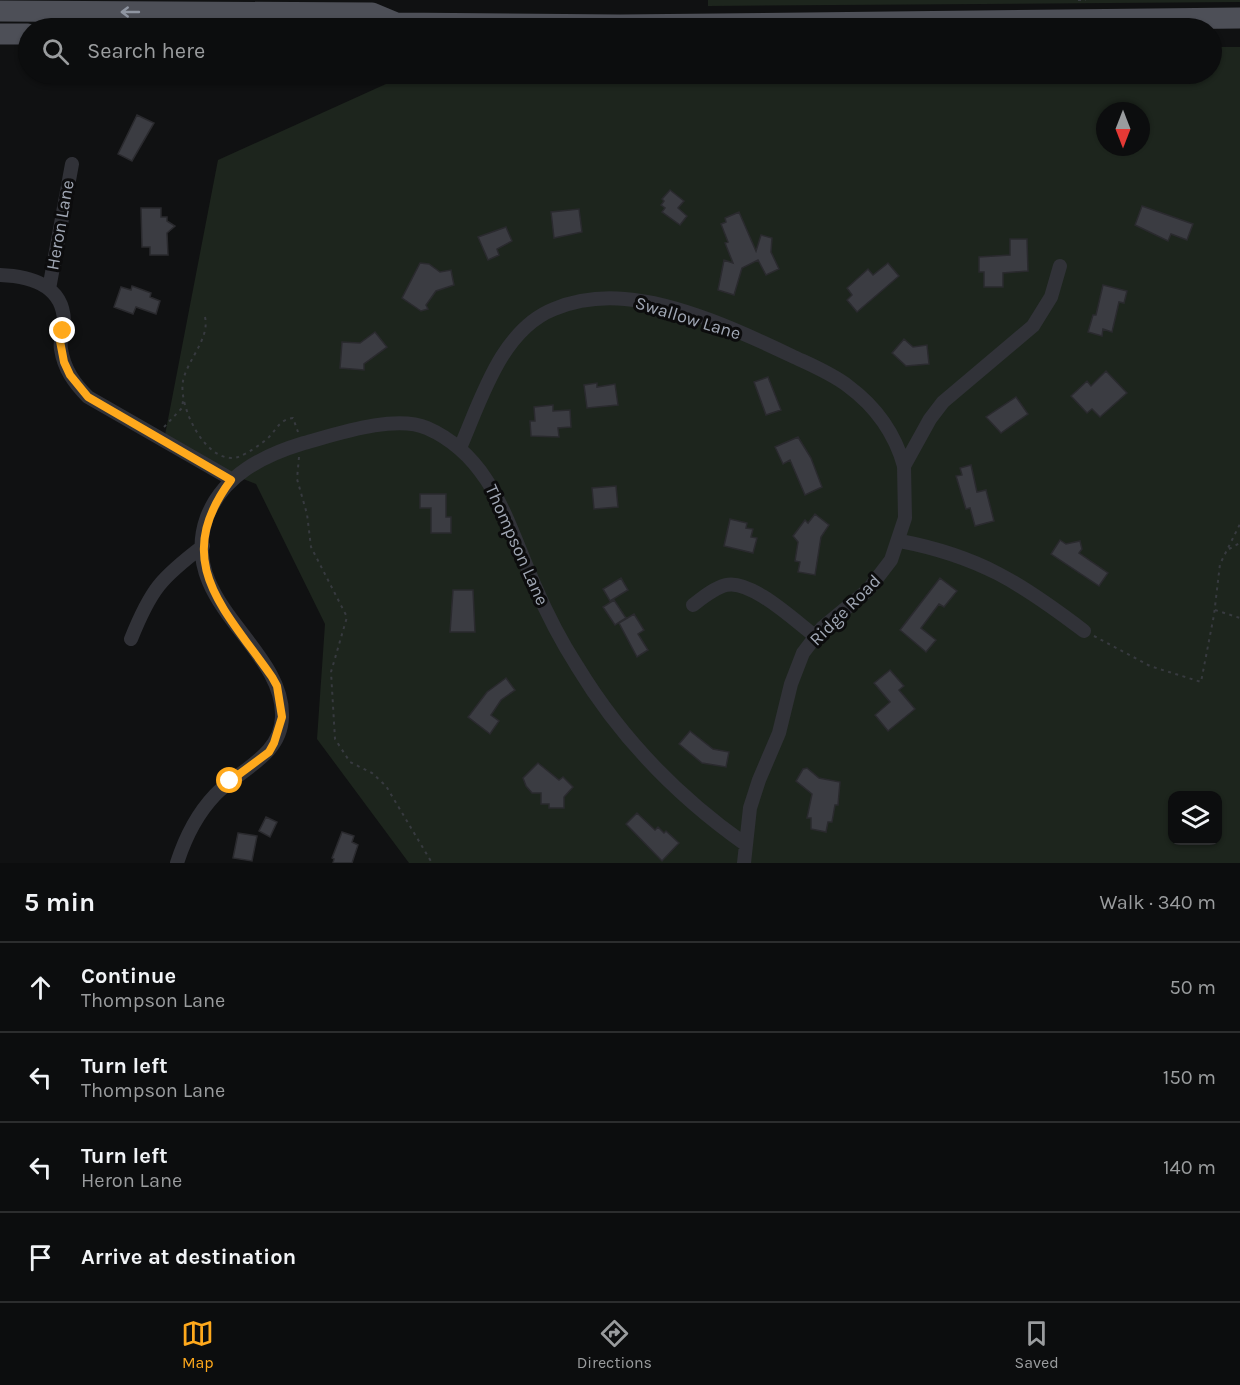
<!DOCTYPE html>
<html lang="en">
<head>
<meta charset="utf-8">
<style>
	:root { --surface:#0c0d0e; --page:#151617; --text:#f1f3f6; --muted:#9a9c9e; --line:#2c2d2e; --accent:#ffa91c }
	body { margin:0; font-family:Karla,sans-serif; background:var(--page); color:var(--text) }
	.controls { position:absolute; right:18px; bottom:18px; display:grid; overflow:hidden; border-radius:12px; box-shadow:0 2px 4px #0004 }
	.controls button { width:54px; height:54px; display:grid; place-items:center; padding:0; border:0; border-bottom:2px solid var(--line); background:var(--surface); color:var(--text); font:30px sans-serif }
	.compass { position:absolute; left:1096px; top:102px; width:54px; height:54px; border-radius:50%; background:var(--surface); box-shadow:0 2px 4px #0004; rotate:180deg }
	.stop { position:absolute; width:18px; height:18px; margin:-14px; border:4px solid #ffa91c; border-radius:50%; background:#fff }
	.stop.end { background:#ffa91c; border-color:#fff; box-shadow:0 2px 6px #0008 }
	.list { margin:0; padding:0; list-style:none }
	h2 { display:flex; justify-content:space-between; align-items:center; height:78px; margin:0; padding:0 24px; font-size:26px }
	h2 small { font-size:20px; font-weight:400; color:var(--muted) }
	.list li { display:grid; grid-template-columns:39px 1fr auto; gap:18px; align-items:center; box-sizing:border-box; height:90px; padding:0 24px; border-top:2px solid var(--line) }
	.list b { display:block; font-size:22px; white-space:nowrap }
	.list p { margin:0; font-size:20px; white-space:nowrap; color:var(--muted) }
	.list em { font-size:20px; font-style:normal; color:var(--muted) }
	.icon { flex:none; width:33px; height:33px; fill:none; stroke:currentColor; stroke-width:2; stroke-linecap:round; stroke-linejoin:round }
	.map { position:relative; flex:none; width:1240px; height:863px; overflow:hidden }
	.search { position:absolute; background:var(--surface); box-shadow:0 2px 4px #0004; left:18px; right:18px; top:18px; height:66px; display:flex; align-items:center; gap:15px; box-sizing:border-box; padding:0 21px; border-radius:33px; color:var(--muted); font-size:22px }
	.sheet { height:438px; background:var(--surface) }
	nav { display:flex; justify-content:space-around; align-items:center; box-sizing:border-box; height:84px; border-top:2px solid var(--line); background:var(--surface); font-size:16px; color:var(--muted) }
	nav a { display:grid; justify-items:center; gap:3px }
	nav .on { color:var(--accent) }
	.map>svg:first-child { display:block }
	.green { fill:#1d251d; fill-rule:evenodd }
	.building { fill:#3b3c42; stroke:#2a2a2e; stroke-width:1.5 }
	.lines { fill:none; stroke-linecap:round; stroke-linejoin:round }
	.path { stroke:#373a3f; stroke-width:2; stroke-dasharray:3 4.5; stroke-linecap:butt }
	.minor { stroke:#313238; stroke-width:14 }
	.primary { stroke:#4d4f57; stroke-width:21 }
	.oneway { stroke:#8f95a1 }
	.route { stroke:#ffa91c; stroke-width:8 }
	.labels { text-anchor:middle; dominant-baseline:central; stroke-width:6; stroke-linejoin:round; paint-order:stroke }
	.street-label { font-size:18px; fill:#a0a7b4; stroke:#0c0c0d }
</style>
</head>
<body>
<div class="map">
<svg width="1240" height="863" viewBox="0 0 1240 863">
	<rect width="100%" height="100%" fill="#101112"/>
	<path class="green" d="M708 0H1240V2L708 6Z
		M1212 47H1240V863H409L317 739 325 624 256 484 195 460 165 435 218 160 408 74H1212ZM1105 111H1141V147H1105ZM1172 796H1218V840H1172Z"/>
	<path class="building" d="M137 115 154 123 132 161 118 154Z
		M670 190 684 201 678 208 687 216 680 225 662 212 665 208 661 205 664 201 662 199Z
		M1142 206 1193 224 1187 240 1171 234 1168 241 1135 225Z
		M141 208H161V217H167V221L175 226 167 233 168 255H150V247H142Z
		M579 209 582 232 554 238 551 212Z
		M739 212 756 251 761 235 772 238 771 252 779 269 766 275 758 260 742 268 734 295 718 290 724 260 733 263 725 243 728 242 721 224 726 222 725 218Z
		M506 227 512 241 497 249 499 255 488 260 478 237Z
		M1010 239H1027L1028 271 1003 273V287H984V272H979V257L1010 255Z
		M420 263 429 264 440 272 451 270 454 285 436 291 426 305 428 309 421 311 402 298Z
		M888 263 899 276 857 312 847 300 852 295 847 288 868 269 873 275Z
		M1103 285 1127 291 1124 303 1119 302 1112 332 1103 329 1102 336 1088 332 1093 315H1096Z
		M132 286 151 293 150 297 160 301 156 314 136 307 133 314 114 307 121 287 131 290Z
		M375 332 387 347 364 364V370L340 368 342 342 360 343Z
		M904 339 913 347 927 345 929 364 906 366 892 353Z
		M1106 371 1127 393 1100 417 1092 409 1087 413 1071 396 1087 381 1091 386Z
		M768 377 781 410 766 415 754 382Z
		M597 383V387L615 384 618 405 587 408 584 385Z
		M1016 397 1028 414 1001 433 986 417Z
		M553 405V411L570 410 571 427 558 428 559 437 531 436 530 421H535L534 407Z
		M798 437 811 458 822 487 805 495 790 460 783 464 775 447Z
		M971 465 977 492 986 490 994 521 975 526 970 508 966 509 956 476 962 475 960 468Z
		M616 486 618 507 594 509 592 488Z
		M420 494H446V517H451V533H431V508H420Z
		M815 514 829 525 821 537 815 575 798 572 800 562 795 561 798 542 793 536 805 520 808 523Z
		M730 519 747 523 746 528 753 529 751 537 757 538 753 553 724 546Z
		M1060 540 1066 544 1080 541 1082 549 1079 553 1108 573 1099 586 1051 554Z
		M621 578 628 590 610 601 603 589Z
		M940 578 957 591 944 607 939 604 921 628 936 640 926 652 900 630Z
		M453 590H473L475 632H450Z
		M614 600 626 618 615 625 603 607Z
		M634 614 644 630 638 634 648 650 637 657 619 623Z
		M890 670 904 686 899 690 915 709 888 731 875 715 890 702 874 683Z
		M506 678 515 690 501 700 491 715 499 721 490 734 468 717 487 692Z
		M690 731 713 749 729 752 726 767 702 763 679 744Z
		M538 763 559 780 563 777 573 787 564 797V808H549V804H541V793H532L526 786 523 778Z
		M807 768 819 778 840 782 838 805H835L832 822H828L826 832 811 829V818H807L812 794 796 781 803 769Z
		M637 813 655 830 658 827 664 833 666 831 679 843 662 861 626 824Z
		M266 817 277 822 270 837 259 831Z
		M342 832 354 836 352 842 358 845 352 863H333L334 859 332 858Z
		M238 833 257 836 252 861 233 858Z"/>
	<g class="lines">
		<path class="path" d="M1078 0H1086
			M205 317C210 339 187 360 183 381 178 406 206 466 238 457 247 454 263 443 269 437 278 428 279 420 293 418L298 432
			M164 427 182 408 183 401
			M299 457 297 479 307 514 311 547 347 617 331 672 335 739 350 762 372 773 386 786 432 863
			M1229 549 1240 543
			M1215 610 1240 618
			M1094 636 1150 666 1201 682 1214 615 1220 564 1240 524"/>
		<path class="minor" d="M0 275C30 276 63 285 64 321 64 331 59 340 61 349 64 369 74 383 88 397L231 479
			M49 289 72 164
			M460 448C481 400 501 330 554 309 576 300 602 297 625 299 679 303 744 333 792 356 811 365 831 373 848 386 875 406 895 434 904 466
			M900 541C979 556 1021 583 1084 631
			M693 605C702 598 714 588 726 585 751 579 795 621 815 636
			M131 639C151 589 161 578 203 546
			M177 863C185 838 197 814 215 795 239 770 281 756 282 717 285 647 176 602 207 517 223 475 264 455 304 443 337 434 395 414 427 428 493 457 508 526 535 586 547 614 561 641 577 666 620 737 677 796 745 844
			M744 863 750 808 759 780 779 733 791 684 803 653 822 628 868 590 891 560 905 518 904 466 930 419 943 402 1033 326 1051 297 1060 266"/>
		<path class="primary" d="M0 11 372 13 396 23 620 25 1240 18
			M0 34H28"/>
	</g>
	<defs><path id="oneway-shaft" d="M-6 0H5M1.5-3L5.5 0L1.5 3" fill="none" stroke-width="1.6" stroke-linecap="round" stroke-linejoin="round" transform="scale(1.5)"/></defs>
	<use class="oneway" href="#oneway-shaft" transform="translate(130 12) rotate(-180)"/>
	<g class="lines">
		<path class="route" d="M63 331 60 341 64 362 70 375 88 397 231 480C170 562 224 608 272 677L277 686 282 717 274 743 269 752 230 781"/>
	</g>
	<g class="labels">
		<g class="street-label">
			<text transform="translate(60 225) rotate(-80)">Heron Lane</text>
			<text transform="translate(688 318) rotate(17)">Swallow Lane</text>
			<text transform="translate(517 545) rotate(66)">Thompson Lane</text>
			<text transform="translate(845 610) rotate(-45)">Ridge Road</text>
		</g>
	</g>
</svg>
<div class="controls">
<button><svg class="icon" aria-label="layers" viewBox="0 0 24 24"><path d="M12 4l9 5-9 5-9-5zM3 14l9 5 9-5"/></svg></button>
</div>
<svg class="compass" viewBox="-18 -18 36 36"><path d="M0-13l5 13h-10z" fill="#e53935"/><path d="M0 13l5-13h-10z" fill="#9a9c9e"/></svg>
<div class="stop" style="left:230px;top:781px"></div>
<div class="stop end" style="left:63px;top:331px"></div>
<div class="search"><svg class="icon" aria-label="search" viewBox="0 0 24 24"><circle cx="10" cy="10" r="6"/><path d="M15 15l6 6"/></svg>Search here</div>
</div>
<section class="sheet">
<h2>5 min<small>Walk · 340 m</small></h2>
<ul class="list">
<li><svg class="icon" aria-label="ahead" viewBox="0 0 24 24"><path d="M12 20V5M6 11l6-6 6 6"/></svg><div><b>Continue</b><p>Thompson Lane</p></div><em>50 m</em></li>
<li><svg class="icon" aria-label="left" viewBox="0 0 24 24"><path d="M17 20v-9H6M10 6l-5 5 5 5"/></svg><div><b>Turn left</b><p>Thompson Lane</p></div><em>150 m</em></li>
<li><svg class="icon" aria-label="left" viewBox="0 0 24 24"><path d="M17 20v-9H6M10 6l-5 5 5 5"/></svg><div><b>Turn left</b><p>Heron Lane</p></div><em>140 m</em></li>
<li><svg class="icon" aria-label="arrive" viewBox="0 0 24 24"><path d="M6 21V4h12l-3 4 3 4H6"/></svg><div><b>Arrive at destination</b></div></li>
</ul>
</section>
<nav>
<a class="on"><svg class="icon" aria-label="map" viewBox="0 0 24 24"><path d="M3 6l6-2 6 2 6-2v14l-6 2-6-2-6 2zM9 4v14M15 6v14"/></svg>Map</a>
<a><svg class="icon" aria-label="directions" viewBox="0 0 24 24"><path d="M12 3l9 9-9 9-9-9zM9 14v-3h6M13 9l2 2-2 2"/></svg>Directions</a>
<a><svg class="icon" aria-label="saved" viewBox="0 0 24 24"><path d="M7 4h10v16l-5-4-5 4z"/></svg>Saved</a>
</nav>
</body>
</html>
